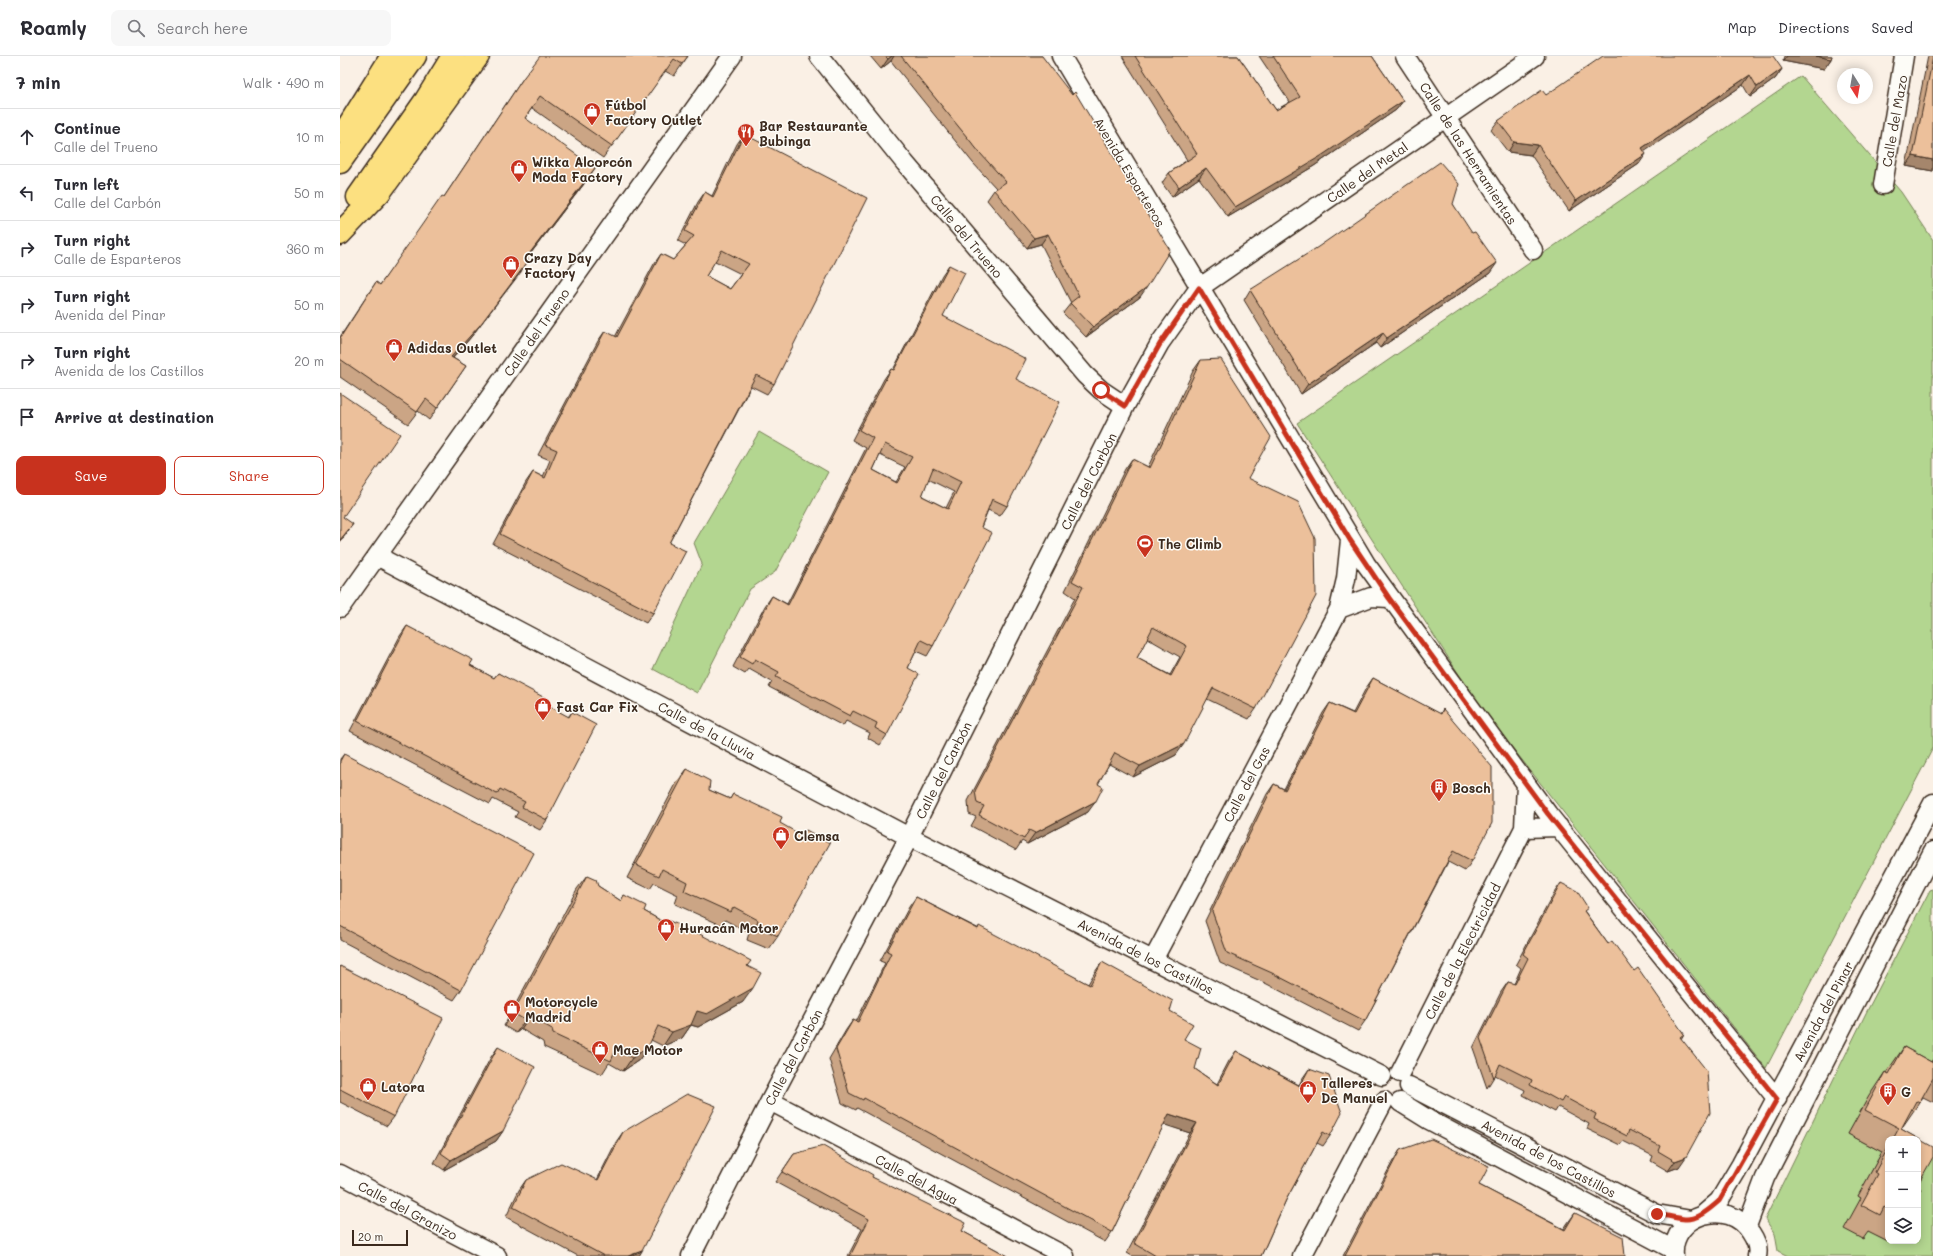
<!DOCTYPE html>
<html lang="en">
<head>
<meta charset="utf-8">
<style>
	:root { --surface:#fff; --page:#f7f7f7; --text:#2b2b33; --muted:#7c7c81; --line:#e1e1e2; --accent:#c8321e }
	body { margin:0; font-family:Mali,sans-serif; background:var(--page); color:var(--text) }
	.controls { position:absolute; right:12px; bottom:12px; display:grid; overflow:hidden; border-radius:8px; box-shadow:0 2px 10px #0003 }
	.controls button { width:36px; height:36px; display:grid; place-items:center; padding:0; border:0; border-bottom:1px solid var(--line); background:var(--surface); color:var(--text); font:20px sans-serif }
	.compass { position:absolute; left:1497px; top:12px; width:36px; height:36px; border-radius:50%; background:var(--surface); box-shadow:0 2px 10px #0003; rotate:169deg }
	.scale { position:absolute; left:12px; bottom:10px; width:56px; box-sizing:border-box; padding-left:4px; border:2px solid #3b2a1e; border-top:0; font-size:11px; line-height:14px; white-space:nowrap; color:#3b2a1e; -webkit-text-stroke:3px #fdfcf7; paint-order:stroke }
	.stop { position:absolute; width:12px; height:12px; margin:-9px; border:3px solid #c8321e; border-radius:50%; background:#fff }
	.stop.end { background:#c8321e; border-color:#fff; box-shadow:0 1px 4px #0008 }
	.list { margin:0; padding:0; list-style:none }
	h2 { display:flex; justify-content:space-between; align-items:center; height:52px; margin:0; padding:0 16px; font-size:17px }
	h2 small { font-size:13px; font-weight:400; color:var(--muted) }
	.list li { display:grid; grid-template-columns:26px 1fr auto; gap:12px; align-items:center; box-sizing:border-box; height:56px; padding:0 16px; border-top:1px solid var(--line) }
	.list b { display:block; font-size:15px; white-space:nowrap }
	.list p { margin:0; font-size:13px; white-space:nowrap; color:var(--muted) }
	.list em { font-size:13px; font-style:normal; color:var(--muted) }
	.actions { display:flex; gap:8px; padding:12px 16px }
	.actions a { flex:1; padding:9px 0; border:1px solid var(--accent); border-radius:8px; text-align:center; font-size:14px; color:var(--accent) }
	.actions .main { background:var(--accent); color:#fff }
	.icon { flex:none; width:22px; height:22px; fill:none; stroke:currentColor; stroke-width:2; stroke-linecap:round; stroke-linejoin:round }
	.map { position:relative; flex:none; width:1593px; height:1200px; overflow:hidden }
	header { display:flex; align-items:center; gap:24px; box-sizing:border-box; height:56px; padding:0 20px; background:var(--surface); border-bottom:1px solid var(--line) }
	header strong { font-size:19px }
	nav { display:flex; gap:22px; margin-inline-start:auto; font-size:14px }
	.search { width:280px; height:36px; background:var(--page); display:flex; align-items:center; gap:10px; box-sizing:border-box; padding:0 14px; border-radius:8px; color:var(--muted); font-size:15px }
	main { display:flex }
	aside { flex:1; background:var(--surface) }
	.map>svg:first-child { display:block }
	.green { fill:#b3d690; stroke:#778057 }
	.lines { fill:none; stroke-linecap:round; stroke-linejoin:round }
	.minor-casing { stroke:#3b2a1e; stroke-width:21 }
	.trunk-casing { stroke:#3b2a1e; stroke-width:25 }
	.minor { stroke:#fdfcf7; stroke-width:18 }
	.trunk { stroke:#fce080; stroke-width:22 }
	.wall { fill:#cba585; stroke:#3b2a1e; fill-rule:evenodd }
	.shaded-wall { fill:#a5866c; stroke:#3b2a1e }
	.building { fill:#ecc09b; stroke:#3b2a1e; fill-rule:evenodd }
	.route { stroke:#c8321e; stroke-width:5 }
	.labels { text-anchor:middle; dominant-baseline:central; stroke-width:3; stroke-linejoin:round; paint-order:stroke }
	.poi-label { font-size:13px; font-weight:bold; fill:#3b2a1e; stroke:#fdfcf7; text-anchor:start }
	.street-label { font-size:13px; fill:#3b2a1e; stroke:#fdfcf7 }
</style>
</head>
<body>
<header>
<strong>Roamly</strong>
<div class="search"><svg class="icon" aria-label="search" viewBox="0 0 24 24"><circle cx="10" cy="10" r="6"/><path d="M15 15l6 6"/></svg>Search here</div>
<nav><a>Map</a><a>Directions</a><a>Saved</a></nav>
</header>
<main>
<aside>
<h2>7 min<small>Walk · 490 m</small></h2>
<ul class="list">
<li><svg class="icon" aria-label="ahead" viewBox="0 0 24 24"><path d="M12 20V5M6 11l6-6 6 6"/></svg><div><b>Continue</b><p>Calle del Trueno</p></div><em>10 m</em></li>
<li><svg class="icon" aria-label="left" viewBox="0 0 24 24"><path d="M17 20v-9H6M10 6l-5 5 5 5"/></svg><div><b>Turn left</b><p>Calle del Carbón</p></div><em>50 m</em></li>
<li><svg class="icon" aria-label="right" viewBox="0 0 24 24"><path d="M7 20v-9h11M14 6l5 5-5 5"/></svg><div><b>Turn right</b><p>Calle de Esparteros</p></div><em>360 m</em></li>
<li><svg class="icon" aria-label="right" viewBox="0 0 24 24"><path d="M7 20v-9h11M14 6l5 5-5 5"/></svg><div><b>Turn right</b><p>Avenida del Pinar</p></div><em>50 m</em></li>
<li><svg class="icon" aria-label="right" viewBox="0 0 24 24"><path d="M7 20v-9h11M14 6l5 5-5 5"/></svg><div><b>Turn right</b><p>Avenida de los Castillos</p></div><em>20 m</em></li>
<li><svg class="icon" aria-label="arrive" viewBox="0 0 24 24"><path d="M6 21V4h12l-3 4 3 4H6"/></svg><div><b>Arrive at destination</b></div></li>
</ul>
<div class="actions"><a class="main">Save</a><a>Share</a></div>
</aside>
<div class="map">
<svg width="1593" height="1200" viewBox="0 0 1593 1200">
	<rect width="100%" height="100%" fill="#faf0e5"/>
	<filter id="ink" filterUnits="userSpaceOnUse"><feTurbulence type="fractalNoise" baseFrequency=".025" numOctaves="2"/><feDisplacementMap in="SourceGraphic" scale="8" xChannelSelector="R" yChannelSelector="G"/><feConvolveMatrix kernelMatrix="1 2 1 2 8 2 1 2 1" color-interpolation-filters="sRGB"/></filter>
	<g filter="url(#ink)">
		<path class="green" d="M1461 20 1561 136 1593 184V692L1426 1012 1140 651 957 367Z
			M419 376 488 416 435 516 410 533 357 637 313 613 362 508 354 487Z
			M1593 833V1003L1575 1036 1533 1042 1529 1041 1508 1078 1542 1096 1518 1140 1521 1142 1527 1175 1548 1186 1578 1185V1121L1593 1094V1200H1448L1438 1195 1435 1178 1425 1163 1526 957 1590 834Z"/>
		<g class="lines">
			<g class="minor-casing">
				<path id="minor" d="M479 0 565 107 745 319 761 334 785 350
					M721 0 1026 508 1208 758 1437 1043
					M1065 0 1193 194
					M1543 129 1564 0
					M37 500 569 781 1042 1020
					M0 552 392 0
					M999 553 1006 523 1010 484
					M1184 772 1186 728
					M813 904 999 553 1031 541 1049 542
					M1060 1017 1184 772 1219 771
					M1069 1030 1317 1158 1351 1164
					M430 1045 725 1200
					M1060 1046 1089 1064 1334 1194
					M0 1118 157 1200
					M1365 1157 1379 1145 1401 1108 1593 747
					M1407 1170 1425 1122 1593 795
					M351 1200 430 1045 569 781 785 350 820 287 859 232 1195 0
					M962 1200 1044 1045
					M1334 1200C1330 1159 1389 1140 1411 1177 1415 1183 1419 1192 1417 1200"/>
			</g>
			<g class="trunk-casing">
				<path id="trunk" d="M4 77 52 0
					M0 106 75 0
					M18 141 86 44 113 0
					M0 178 39 137 138 0"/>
			</g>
			<use href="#minor" class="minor"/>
			<use href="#trunk" class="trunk"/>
		</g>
		<path class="wall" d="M348 0 334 20 325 15 263 102 192 52 185 62 247 124 187 202 181 216 131 281 113 302 126 310 89 364 78 355 68 368 0 321V281L36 226 40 229 104 141 184 21Z
			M530 0H702L800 241 746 281 723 257 731 247 701 188 687 192 647 144 654 134 656 132 633 107 551 5 541 13Z
			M782 0H898L936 54 950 46 919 0H1032L1063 45 1056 54 974 110 888 161 859 122 832 141 822 127 829 117 847 104Z
			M1444 0H1492L1491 3 1484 13 1443 5Z
			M1588 0H1593V115L1566 110Z
			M1442 13 1435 23 1410 41 1403 29 1304 95 1299 108 1229 155 1191 99 1168 96 1151 74 1158 65 1206 39Z
			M404 78 434 328 427 338 411 330 329 487 313 557 306 567 153 488 186 426 193 416 203 421 210 404 198 399 258 285 265 275 275 281 314 208 321 198 333 204 346 189 338 185 358 146 365 136 372 140 397 88ZM375 205 401 218 390 233 366 220Z
			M1113 148 1150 217 1040 292 1036 287 961 338 904 244 910 234Z
			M609 209 603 260 676 323 667 450 660 460 648 454 593 590 587 600 576 595 568 612 547 679 540 689 528 682 530 677 506 665 503 670 429 631 432 626 409 613 405 618 393 611 425 550 432 540 447 548 526 392 512 384 544 323 551 313 553 314 602 219ZM540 399 565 411 556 426 533 414ZM588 423 614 436 606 452 582 440Z
			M861 304 908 422 916 653 909 663 867 643 836 699 793 721 769 708 758 728 748 756 687 788 682 785 676 794 631 770 636 761 629 758 628 745 735 542 725 535 785 413 792 403 808 411 853 315ZM807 582 840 601 830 619 797 602Z
			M67 570 130 609 154 622 158 617 205 648 228 661 232 656 207 764 200 774 175 761 178 756 153 743 150 748 10 675 60 580Z
			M1033 622 1100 658 1103 653 1132 805 1125 815 1108 806 1025 965 1018 975 925 927 880 907 865 865 927 738 934 728 944 733 983 657 990 647 1013 657 1026 632Z
			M4 698 121 934 114 944 0 884V703Z
			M347 713 369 734 390 743 393 738 440 767 438 880 429 893 407 884 409 877 385 864 381 869 335 848 338 839 314 827 310 833 287 822 337 726Z
			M247 820 258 830 281 845 284 839 304 855 325 867 408 910 403 946 358 971 351 969 342 982 323 990 311 984 299 1004 283 1015 269 1007 262 1018 204 991 203 986 181 973 176 977 164 970 237 833Z
			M1221 827 1245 856 1268 888 1294 915 1344 978 1341 983 1339 1111 1328 1115 1311 1105 1313 1100 1283 1085 1280 1089 1247 1073 1249 1068 1218 1051 1215 1056 1183 1039 1185 1034 1155 1019 1147 1032 1133 992 1161 936 1168 926 1174 928 1181 912 1176 908 1214 837Z
			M576 841 748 928 755 916 762 906 830 955 844 983 855 1013 877 1028 889 1005 896 995 959 1029 962 1023 969 1013 990 1080 983 1090 977 1087 946 1144 921 1200H792L787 1197 850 1077 824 1068 772 1176 765 1186 517 1052 516 1054 502 1047 489 1003 506 974 513 964 516 966 545 907 540 905 569 851Z
			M0 910 54 1061 47 1070 0 1046Z
			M158 991 163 1075 156 1085 104 1114 94 1107 151 1001Z
			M1564 991 1591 1006 1593 1003V1046L1583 1041 1579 1047 1561 1073 1578 1083H1548V1185H1549L1548 1186 1528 1176 1523 1183 1504 1173 1521 1142 1518 1140 1542 1096 1508 1078 1529 1040 1545 1016 1546 1017Z
			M283 1076 299 1200H238L166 1161 179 1134 186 1124H257L276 1086Z
			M1060 1094 1139 1129 1224 1173 1227 1168 1235 1157 1285 1200H1003L1053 1105Z
			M454 1098 532 1121 622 1175 668 1200H508L522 1173 435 1126Z"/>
		<path class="shaded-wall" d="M552 0H554L551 5 541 13 548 3Z
			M1447 0H1476L1491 3 1484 13 1443 5Z
			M1442 13 1435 23 1410 41 1417 31Z
			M1410 19 1403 29 1295 102 1302 92Z
			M1063 45 1056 54 974 110 888 161 895 151Z
			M1174 86 1198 89 1191 99 1168 96Z
			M1306 98 1299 108 1229 155 1236 145Z
			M1573 100 1593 104V115L1566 110Z
			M255 112 247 124 178 214 186 202Z
			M866 112 859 122 832 141 839 131Z
			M708 178 701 188 687 192 694 182Z
			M189 204 131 281 103 313 111 301Z
			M1157 207 1150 217 1040 292 1047 282Z
			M807 231 800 241 746 281 753 271Z
			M1043 277 1036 287 961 338 968 328Z
			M13 468 4 481 0 486V484Z
			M844 688 836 699 793 721 800 710Z
			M756 745 748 756 687 788 695 777Z
			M413 932 403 946 358 971 351 969 342 982 323 990 332 976 357 955Z
			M190 960 181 973 176 977 185 964Z
			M308 991 299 1004 283 1015 292 1002Z
			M829 1058 857 1067 850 1077 822 1068Z
			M163 1075 156 1085 104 1114 111 1104Z
			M1346 1101 1339 1111 1328 1115 1335 1105Z
			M302 1195 299 1200H288Z"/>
		<path class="building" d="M200 0H348L342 8 334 3 272 90 200 40 185 62 255 112 186 202 189 204 140 269 111 301 126 310 97 352 86 343 77 356 0 303V282L36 226 40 229 102 140 104 141 184 21Z
			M545 0H552L548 3Z
			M561 0H702L732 39 735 36 830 194 807 231 753 271 730 247 739 240 708 178 694 182 654 134 666 126 640 97Z
			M795 0H898L936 54 960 41 933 0H1032L1063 45 981 100 895 151 866 112 839 131 829 117 857 98Z
			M1263 0H1433L1442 13 1417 31 1410 19 1302 92 1306 98 1236 145 1198 89 1174 86 1158 65 1202 34 1206 39Z
			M1476 0H1492L1491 3Z
			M1593 1V104L1573 100Z
			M404 78 527 142 434 328 416 319 329 487 346 495 313 557 160 478 193 416 205 422 217 394 205 389 265 275 277 281 321 198 333 204 354 180 345 175 365 136 373 141ZM382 194 409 208 390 233 366 220Z
			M1100 106 1119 128 1113 148 1132 177 1135 176 1157 207 1047 282 1043 277 968 328 910 234 978 191Z
			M609 209 625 217 603 260 686 303 676 323 720 346 667 450 652 443 641 471 652 477 593 590 581 584 568 612 579 618 547 679 535 672 537 667 513 655 510 660 436 621 439 616 415 603 412 608 400 601 432 540 448 549 533 382 519 374 551 313 554 314ZM545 388 572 401 557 427 533 414ZM593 412 621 426 608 453 582 440Z
			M881 303 931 381 908 422 958 446 975 482 976 540 916 653 873 632 844 688 800 710 775 697 758 728 763 731 756 745 695 777 689 774 684 783 639 759 644 750 637 747 635 735 743 531 732 525 792 403 810 412 861 304ZM813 571 847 590 831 620 797 602Z
			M0 337 60 378 3 461 13 468 0 484Z
			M67 570 133 604 130 609 154 622 158 617 207 643 205 648 229 661 232 656 256 669 207 764 182 751 185 746 160 733 157 738 17 665Z
			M1033 622 1101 658 1103 653 1152 711V767L1132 805 1113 795 1025 965 932 917 887 897 872 855 934 728 945 734 990 647 1014 658Z
			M4 698 194 797 121 934 0 870V705Z
			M347 713 370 725 369 734 390 743 393 738 442 761 440 767 461 779 466 774 490 787 438 880 416 870 418 864 394 851 390 856 344 835 347 826 322 813 319 820 296 809Z
			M247 820 256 824 258 830 281 845 284 839 306 850 304 855 325 867 329 865 354 875 411 905 407 910 421 917 413 932 367 958 357 955 351 969 332 976 318 970 308 991 292 1002 276 993 271 1005 213 978 212 973 190 960 185 964 173 957Z
			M1221 827 1237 835 1248 852 1244 855 1268 888 1272 885 1294 915 1298 912 1344 978 1340 981 1367 1015 1370 1057 1346 1101 1335 1105 1318 1095 1320 1090 1289 1074 1287 1080 1254 1063 1256 1058 1224 1041 1221 1046 1190 1029 1192 1024 1160 1008 1154 1022 1140 982 1168 926 1175 928 1188 902 1183 898Z
			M576 841 638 873 639 870 750 929 762 906 833 945 830 955 853 968 844 983 861 992 855 1013 878 1029 896 995 960 1030 969 1013 989 1020 1002 1057 990 1080 983 1076 946 1144 921 1200H816L794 1187 857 1067 829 1058 772 1176 524 1042 523 1044 509 1037 496 993 513 964 518 966 551 897 547 895Z
			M0 910 103 962 54 1061 0 1033Z
			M158 991 195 1011 163 1075 111 1104 101 1097Z
			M1564 991 1593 1007V1022L1579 1047 1576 1045 1561 1073 1593 1091V1101L1578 1128V1083H1553L1559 1072 1525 1054 1545 1016 1549 1018Z
			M347 1038 376 1050 302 1195 288 1200H264L173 1151 186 1124 221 1107 258 1124 283 1076Z
			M1091 1083 1149 1110 1139 1129 1225 1174 1235 1157 1283 1181 1285 1200H1005L1060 1094Z
			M483 1090 533 1119 532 1121 626 1167 622 1175 668 1200H510L529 1163 442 1116 454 1098Z
			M1548 1092V1153L1544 1151 1540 1159 1521 1149 1538 1118 1535 1116Z
			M1578 1131 1581 1133 1578 1137Z"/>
	</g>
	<g class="lines" filter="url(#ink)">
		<path class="route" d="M761 334 785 350 820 288 859 232 1010 484 1049 542 1208 758 1437 1043 1379 1145C1352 1169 1350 1164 1317 1158"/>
	</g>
	<defs>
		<g id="shop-pin" transform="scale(0.9)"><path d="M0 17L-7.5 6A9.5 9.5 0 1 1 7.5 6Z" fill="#c8321e" stroke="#fdfcf7"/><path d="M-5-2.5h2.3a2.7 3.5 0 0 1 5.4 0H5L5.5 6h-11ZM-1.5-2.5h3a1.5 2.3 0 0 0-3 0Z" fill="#fff"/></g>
		<g id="restaurant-pin" transform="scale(0.9)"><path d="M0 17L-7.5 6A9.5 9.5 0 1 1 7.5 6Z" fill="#c8321e" stroke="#fdfcf7"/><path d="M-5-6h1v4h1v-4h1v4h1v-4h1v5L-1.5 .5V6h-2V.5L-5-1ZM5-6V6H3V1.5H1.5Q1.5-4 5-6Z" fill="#fff"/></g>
		<g id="stadium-pin" transform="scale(0.9)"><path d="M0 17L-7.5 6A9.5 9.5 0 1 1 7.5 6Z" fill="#c8321e" stroke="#fdfcf7"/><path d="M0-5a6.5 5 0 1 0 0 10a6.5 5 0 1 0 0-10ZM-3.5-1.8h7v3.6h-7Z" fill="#fff"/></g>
		<g id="building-pin" transform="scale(0.9)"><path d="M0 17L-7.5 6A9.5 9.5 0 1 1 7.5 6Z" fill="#c8321e" stroke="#fdfcf7"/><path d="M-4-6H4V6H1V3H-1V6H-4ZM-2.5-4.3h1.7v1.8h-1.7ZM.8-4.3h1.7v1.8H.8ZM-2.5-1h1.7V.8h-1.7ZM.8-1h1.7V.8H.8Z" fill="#fff"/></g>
	</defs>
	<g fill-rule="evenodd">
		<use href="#shop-pin" x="252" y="55"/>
		<use href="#restaurant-pin" x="406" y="76"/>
		<use href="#shop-pin" x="179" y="112"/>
		<use href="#shop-pin" x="171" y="208"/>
		<use href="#shop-pin" x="54" y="291"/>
		<use href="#stadium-pin" x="805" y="487"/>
		<use href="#shop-pin" x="203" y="650"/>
		<use href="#building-pin" x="1099" y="731"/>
		<use href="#shop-pin" x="441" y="779"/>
		<use href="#shop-pin" x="326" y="871"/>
		<use href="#shop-pin" x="172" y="952"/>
		<use href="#shop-pin" x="260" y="993"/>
		<use href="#shop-pin" x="28" y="1030"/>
		<use href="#shop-pin" x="968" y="1033"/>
		<use href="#building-pin" x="1548" y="1035"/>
	</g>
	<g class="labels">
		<g class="poi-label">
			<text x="265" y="48">Fútbol<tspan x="265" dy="15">Factory Outlet</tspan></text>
			<text x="419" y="69">Bar Restaurante<tspan x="419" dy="15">Bubinga</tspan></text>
			<text x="192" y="105">Wikka Alcorcón<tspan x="192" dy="15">Moda Factory</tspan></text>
			<text x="184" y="201">Crazy Day<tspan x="184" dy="15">Factory</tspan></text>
			<text x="67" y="291">Adidas Outlet</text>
			<text x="818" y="487">The Climb</text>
			<text x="216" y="650">Fast Car Fix</text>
			<text x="1112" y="731">Bosch</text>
			<text x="454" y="779">Clemsa</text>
			<text x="339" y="871">Huracán Motor</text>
			<text x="185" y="945">Motorcycle<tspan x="185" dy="15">Madrid</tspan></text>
			<text x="273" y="993">Mae Motor</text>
			<text x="981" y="1026">Talleres<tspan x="981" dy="15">De Manuel</tspan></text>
			<text x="41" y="1030">Latora</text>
			<text x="1561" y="1035">G</text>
		</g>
		<g class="street-label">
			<text transform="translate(1554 65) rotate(-80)">Calle del Mazo</text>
			<text transform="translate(1129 97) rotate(57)">Calle de las Herramientas</text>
			<text transform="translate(790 116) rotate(59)">Avenida Esparteros</text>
			<text transform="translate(1027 116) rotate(-35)">Calle del Metal</text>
			<text transform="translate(627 180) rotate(50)">Calle del Trueno</text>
			<text transform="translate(196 276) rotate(-55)">Calle del Trueno</text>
			<text transform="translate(748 425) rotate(-63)">Calle del Carbón</text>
			<text transform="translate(367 674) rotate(28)">Calle de la Lluvia</text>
			<text transform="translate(603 714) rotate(-63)">Calle del Carbón</text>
			<text transform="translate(906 728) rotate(-62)">Calle del Gas</text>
			<text transform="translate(1122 895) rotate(-63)">Calle de la Electricidad</text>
			<text transform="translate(806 900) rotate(27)">Avenida de los Castillos</text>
			<text transform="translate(1483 955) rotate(-62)">Avenida del Pinar</text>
			<text transform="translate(453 1001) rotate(-62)">Calle del Carbón</text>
			<text transform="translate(1209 1102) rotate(28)">Avenida de los Castillos</text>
			<text transform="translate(577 1123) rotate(28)">Calle del Agua</text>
			<text transform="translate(68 1154) rotate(28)">Calle del Granizo</text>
		</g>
	</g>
</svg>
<div class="controls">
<button>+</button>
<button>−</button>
<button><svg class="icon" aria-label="layers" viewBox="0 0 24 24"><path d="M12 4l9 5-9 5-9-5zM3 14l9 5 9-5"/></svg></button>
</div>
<svg class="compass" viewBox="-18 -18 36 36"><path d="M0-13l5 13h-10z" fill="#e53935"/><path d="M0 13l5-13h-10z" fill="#7c7c81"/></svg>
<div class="scale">20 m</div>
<div class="stop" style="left:761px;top:334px"></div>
<div class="stop end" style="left:1317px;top:1158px"></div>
</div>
</main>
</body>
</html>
